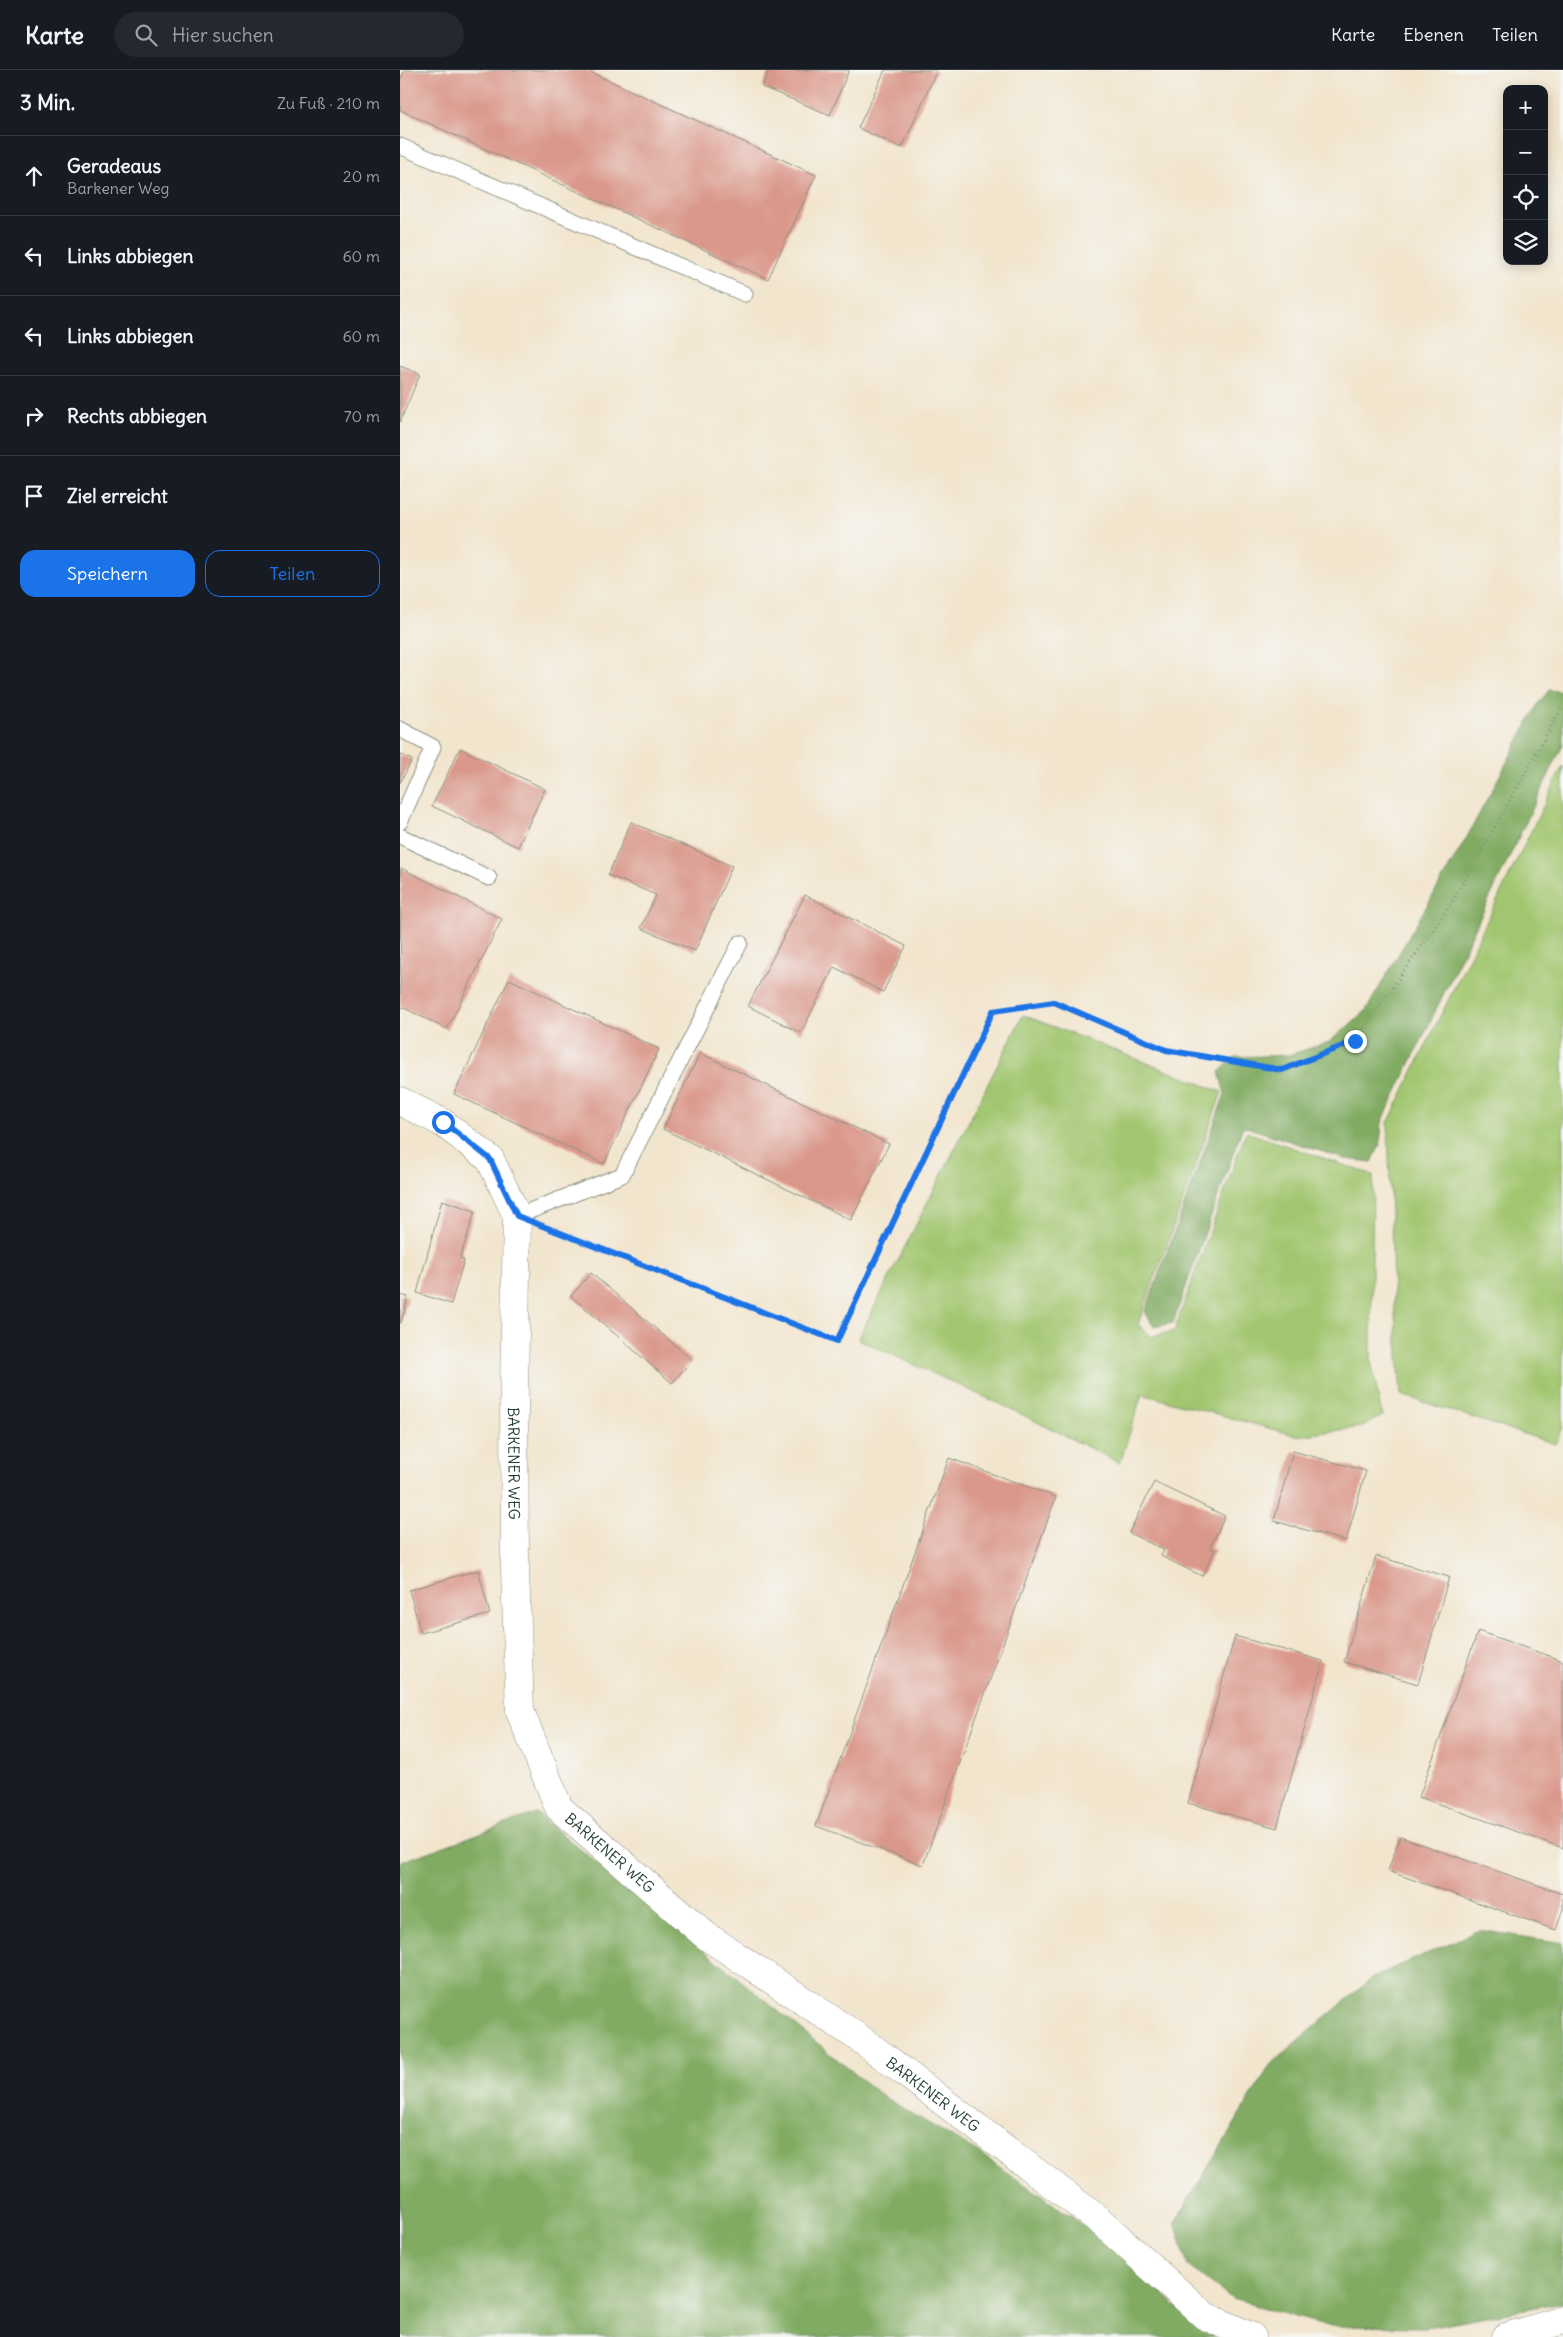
<!DOCTYPE html>
<html lang="de">
<head>
<meta charset="utf-8">
<style>
	:root { --surface:#171b24; --page:#242831; --text:#f1f3f6; --muted:#9ea1a6; --line:#363941; --accent:#1a73e8 }
	body { margin:0; font-family:Delius,sans-serif; background:var(--page); color:var(--text) }
	.controls { position:absolute; right:15px; top:15px; display:grid; overflow:hidden; border-radius:10px; box-shadow:0 2px 12px #0003 }
	.controls button { width:45px; height:45px; display:grid; place-items:center; padding:0; border:0; border-bottom:1px solid var(--line); background:var(--surface); color:var(--text); font:25px sans-serif }
	.stop { position:absolute; width:15px; height:15px; margin:-11px; border:4px solid #1a73e8; border-radius:50%; background:#fff }
	.stop.end { background:#1a73e8; border-color:#fff; box-shadow:0 1px 5px #0008 }
	.list { margin:0; padding:0; list-style:none }
	h2 { display:flex; justify-content:space-between; align-items:center; height:65px; margin:0; padding:0 20px; font-size:21px }
	h2 small { font-size:16px; font-weight:400; color:var(--muted) }
	.list li { display:grid; grid-template-columns:32px 1fr auto; gap:15px; align-items:center; box-sizing:border-box; height:80px; padding:0 20px; border-top:1px solid var(--line) }
	.list b { display:block; font-size:19px; white-space:nowrap }
	.list p { margin:0; font-size:16px; white-space:nowrap; color:var(--muted) }
	.list em { font-size:16px; font-style:normal; color:var(--muted) }
	.actions { display:flex; gap:10px; padding:15px 20px }
	.actions a { flex:1; padding:11px 0; border:1px solid var(--accent); border-radius:15px; text-align:center; font-size:18px; color:var(--accent) }
	.actions .main { background:var(--accent); color:#fff }
	.icon { flex:none; width:28px; height:28px; fill:none; stroke:currentColor; stroke-width:2; stroke-linecap:round; stroke-linejoin:round }
	.map { position:relative; flex:none; width:1163px; height:2267px; overflow:hidden }
	header { display:flex; align-items:center; gap:30px; box-sizing:border-box; height:70px; padding:0 25px; background:var(--surface); border-bottom:1px solid var(--line) }
	header strong { font-size:24px }
	nav { display:flex; gap:28px; margin-inline-start:auto; font-size:18px }
	.search { width:350px; height:45px; background:var(--page); display:flex; align-items:center; gap:12px; box-sizing:border-box; padding:0 18px; border-radius:28px; color:var(--muted); font-size:19px }
	main { display:flex }
	aside { flex:1; background:var(--surface) }
	.map>svg:first-child { display:block }
	.green { fill:#a2c66f; stroke:#608252 }
	.forest { fill:#81ab62; stroke:#50744b }
	.building { fill:#da988b }
	.lines { fill:none; stroke-linecap:round; stroke-linejoin:round }
	.lane-casing { stroke:#889181; stroke-width:17 }
	.street-casing { stroke:#889181; stroke-width:29 }
	.path { stroke:#889181; stroke-width:3; stroke-dasharray:1 4; stroke-linecap:butt }
	.lane { stroke:#fff; stroke-width:15 }
	.street { stroke:#fff; stroke-width:28 }
	.route { stroke:#1a73e8; stroke-width:6 }
	.labels { text-anchor:middle; dominant-baseline:central; stroke-width:4; stroke-linejoin:round; paint-order:stroke }
	.street-label { font-size:15px; fill:#1f3d34; stroke:#f6f6f2 }
</style>
</head>
<body>
<header>
<strong>Karte</strong>
<div class="search"><svg class="icon" aria-label="search" viewBox="0 0 24 24"><circle cx="10" cy="10" r="6"/><path d="M15 15l6 6"/></svg>Hier suchen</div>
<nav><a>Karte</a><a>Ebenen</a><a>Teilen</a></nav>
</header>
<main>
<aside>
<h2>3 Min.<small>Zu Fuß · 210 m</small></h2>
<ul class="list">
<li><svg class="icon" aria-label="ahead" viewBox="0 0 24 24"><path d="M12 20V5M6 11l6-6 6 6"/></svg><div><b>Geradeaus</b><p>Barkener Weg</p></div><em>20 m</em></li>
<li><svg class="icon" aria-label="left" viewBox="0 0 24 24"><path d="M17 20v-9H6M10 6l-5 5 5 5"/></svg><div><b>Links abbiegen</b></div><em>60 m</em></li>
<li><svg class="icon" aria-label="left" viewBox="0 0 24 24"><path d="M17 20v-9H6M10 6l-5 5 5 5"/></svg><div><b>Links abbiegen</b></div><em>60 m</em></li>
<li><svg class="icon" aria-label="right" viewBox="0 0 24 24"><path d="M7 20v-9h11M14 6l5 5-5 5"/></svg><div><b>Rechts abbiegen</b></div><em>70 m</em></li>
<li><svg class="icon" aria-label="arrive" viewBox="0 0 24 24"><path d="M6 21V4h12l-3 4 3 4H6"/></svg><div><b>Ziel erreicht</b></div></li>
</ul>
<div class="actions"><a class="main">Speichern</a><a>Teilen</a></div>
</aside>
<div class="map">
<svg width="1163" height="2267" viewBox="0 0 1163 2267">
	<rect width="100%" height="100%" fill="#f6f6f2"/>
	<filter id="ink" filterUnits="userSpaceOnUse"><feTurbulence type="fractalNoise" baseFrequency=".02" numOctaves="2"/><feDisplacementMap in="SourceGraphic" scale="10" xChannelSelector="R" yChannelSelector="G"/><feConvolveMatrix kernelMatrix="1 2 1 2 8 2 1 2 1" color-interpolation-filters="sRGB"/></filter>
	<filter id="wash" filterUnits="userSpaceOnUse"><feTurbulence type="fractalNoise" baseFrequency=".0096" numOctaves="4" result="noise"/><feDisplacementMap in="SourceGraphic" scale="20" xChannelSelector="R" yChannelSelector="G"/><feGaussianBlur stdDeviation="1.12" result="paint"/><feColorMatrix in="noise" values="0 0 0 0 0 0 0 0 0 0 0 0 0 0 0 0 0 1.4 0 .05"/><feComposite in="paint" operator="in"/></filter>
	<g filter="url(#wash)">
		<rect width="100%" height="100%" fill="#f2e5ce"/>
		<path class="green" d="M1163 696V1358L1155 1374 1001 1325 993 1218 988 1053Z
			M623 945 822 1022 738 1254 751 1267 774 1261 846 1062 973 1105 971 1291 982 1346 962 1357 898 1366 742 1324 720 1393 615 1341 458 1269Z"/>
		<path class="forest" d="M1149 620 1163 622V675L982 1052 980 1075 972 1092 945 1089 843 1056 773 1253 754 1257 745 1242 825 1024 819 1002 835 987 889 985 929 972 965 942 1067 767 1138 634Z
			M136 1743 482 2026 576 2081 714 2176 791 2250 815 2267H5L0 2265V1792Z
			M1079 1860 1163 1873V2232L1027 2257 928 2256 832 2229 788 2196 775 2152 871 1994 972 1908Z"/>
		<g id="blocks">
			<path class="building" d="M5 0H186L416 105 368 209 0 40V10Z
				M369 0H449L430 45 362 17Z
				M485 0H537L502 78 458 58Z
				M0 296 20 304 0 352Z
				M60 678 145 719 118 777 32 736Z
				M0 684 12 690 0 713Z
				M231 752 332 796 295 881 241 858 256 825 208 805Z
				M1 798 102 849 47 959 0 936Z
				M405 825 506 876 483 922 434 897 401 963 348 936Z
				M109 909 259 979 204 1094 54 1024Z
				M300 983 489 1074 451 1150 263 1059Z
				M42 1130 75 1141 60 1188 64 1190 51 1234 17 1223Z
				M191 1203 292 1290 272 1313 171 1226Z
				M0 1225 8 1227 1 1253H0Z
				M893 1381 966 1401 946 1471 874 1451Z
				M549 1388 656 1427 523 1795 416 1756Z
				M754 1412 825 1446 810 1478 815 1480 802 1506 761 1486 764 1480 729 1463Z
				M976 1486 1049 1507 1018 1614 944 1592Z
				M78 1500 90 1544 21 1563 9 1520Z
				M1078 1561 1163 1591V1778L1019 1727Z
				M835 1566 923 1591 877 1758 788 1733Z
				M1000 1767 1163 1824V1839L1156 1860 988 1801Z"/>
		</g>
	</g>
	<g filter="url(#ink)">
		<use href="#blocks" fill-opacity="0" stroke="#889181" stroke-width="1"/>
		<g class="lines">
			<g class="lane-casing">
				<path id="lane" d="M0 76 345 224
					M0 659 33 677 0 752
					M0 766 89 808
					M117 1146 222 1105 340 873"/>
			</g>
			<g class="street-casing">
				<g id="street">
					<path id="s1" d="M0 1031 43 1053 90 1089 117 1146 114 1320 115 1500 120 1641 159 1738 305 1865 462 1970 699 2150 805 2246 852 2267"/>
					<path d="M1106 2267 1163 2250"/>
				</g>
			</g>
			<path class="path" d="M157 1162 437 1271 593 941 654 932 766 980 882 999 955 971 1051 834 1163 636"/>
			<use href="#lane" class="lane"/>
			<use href="#street" class="street"/>
		</g>
	</g>
	<g class="lines" filter="url(#ink)">
		<path class="route" d="M43 1052 90 1089 117 1146 437 1271 593 941 654 932 766 980 882 1000 955 971"/>
	</g>
	<g class="labels">
		<g class="street-label">
			<text stroke="none"><textPath href="#s1" startOffset="418">BARKENER WEG</textPath></text>
			<text stroke="none"><textPath href="#s1" startOffset="838">BARKENER WEG</textPath></text>
			<text stroke="none"><textPath href="#s1" startOffset="1242">BARKENER WEG</textPath></text>
		</g>
	</g>
</svg>
<div class="controls">
<button>+</button>
<button>−</button>
<button><svg class="icon" aria-label="locate" viewBox="0 0 24 24"><circle cx="12" cy="12" r="6"/><path d="M12 2v4M12 18v4M2 12h4M18 12h4"/></svg></button>
<button><svg class="icon" aria-label="layers" viewBox="0 0 24 24"><path d="M12 4l9 5-9 5-9-5zM3 14l9 5 9-5"/></svg></button>
</div>
<div class="stop" style="left:43px;top:1052px"></div>
<div class="stop end" style="left:955px;top:971px"></div>
</div>
</main>
</body>
</html>
